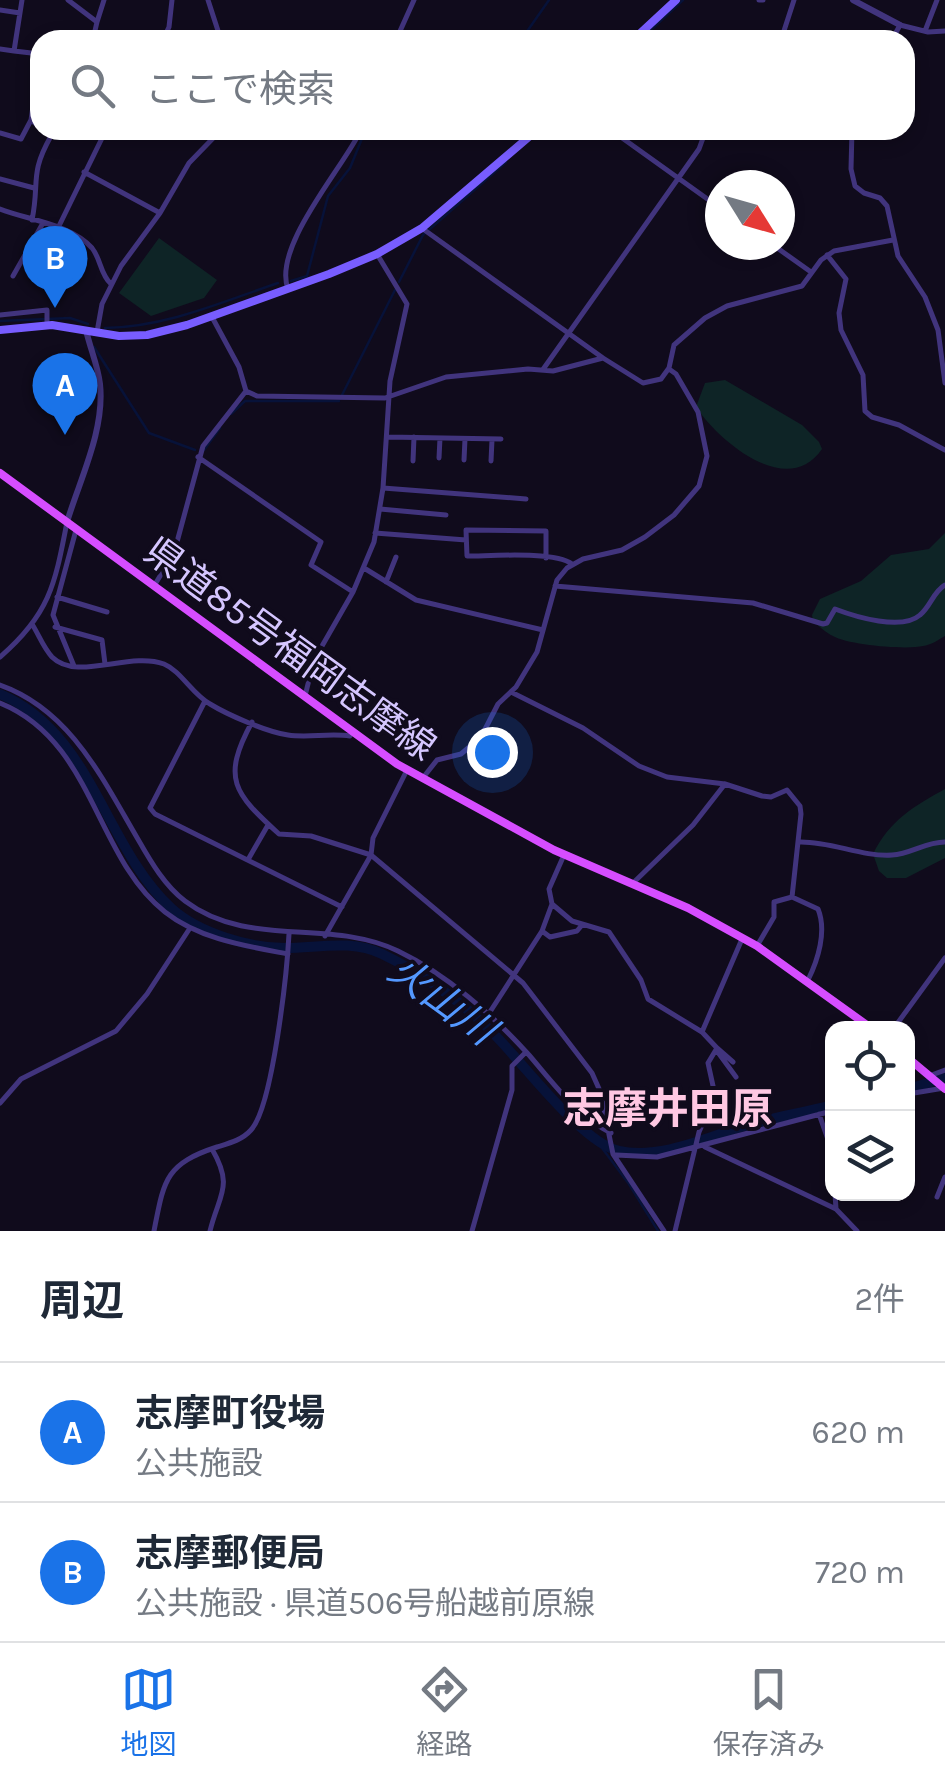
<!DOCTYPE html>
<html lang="ja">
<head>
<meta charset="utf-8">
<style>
	:root { --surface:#fff; --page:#f6f6f7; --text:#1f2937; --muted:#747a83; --line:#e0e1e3; --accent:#1a73e8 }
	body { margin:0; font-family:Karla,"Noto Sans JP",sans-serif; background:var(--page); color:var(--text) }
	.controls { position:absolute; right:30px; bottom:30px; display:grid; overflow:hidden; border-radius:20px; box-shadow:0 5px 15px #0003 }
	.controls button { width:90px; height:90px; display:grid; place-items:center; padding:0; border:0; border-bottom:2px solid var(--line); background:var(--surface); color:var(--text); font:50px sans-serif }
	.compass { position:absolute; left:705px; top:170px; width:90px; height:90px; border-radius:50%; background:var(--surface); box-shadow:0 5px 15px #0003; rotate:127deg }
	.you { position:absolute; left:492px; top:752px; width:35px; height:35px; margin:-25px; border:8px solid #fff; border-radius:50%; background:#1a73e8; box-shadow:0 0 0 15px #1a73e833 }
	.badge { display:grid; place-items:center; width:65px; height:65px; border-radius:50%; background:var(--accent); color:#fff; font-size:32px; font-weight:700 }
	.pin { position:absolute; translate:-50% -82px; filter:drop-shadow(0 2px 5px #0008) }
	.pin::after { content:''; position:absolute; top:52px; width:35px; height:30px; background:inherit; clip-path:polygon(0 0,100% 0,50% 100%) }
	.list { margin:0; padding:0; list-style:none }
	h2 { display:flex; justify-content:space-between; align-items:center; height:130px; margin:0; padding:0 40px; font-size:42px }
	h2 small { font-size:32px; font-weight:400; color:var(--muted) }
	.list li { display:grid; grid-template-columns:65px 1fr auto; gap:30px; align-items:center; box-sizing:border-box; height:140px; padding:0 40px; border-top:2px solid var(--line) }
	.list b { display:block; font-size:38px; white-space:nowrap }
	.list p { margin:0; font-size:32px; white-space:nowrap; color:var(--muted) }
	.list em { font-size:32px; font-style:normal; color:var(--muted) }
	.icon { flex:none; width:55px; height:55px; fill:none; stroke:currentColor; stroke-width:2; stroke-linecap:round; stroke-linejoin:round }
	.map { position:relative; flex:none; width:945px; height:1231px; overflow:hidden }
	.search { position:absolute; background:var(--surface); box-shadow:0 5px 15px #0003; left:30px; right:30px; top:30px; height:110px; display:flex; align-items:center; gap:25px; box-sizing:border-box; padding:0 35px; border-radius:30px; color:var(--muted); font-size:38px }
	.sheet { height:410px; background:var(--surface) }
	nav { display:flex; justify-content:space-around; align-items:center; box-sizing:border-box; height:140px; border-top:2px solid var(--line); background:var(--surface); font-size:28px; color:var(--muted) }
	nav a { display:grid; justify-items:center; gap:5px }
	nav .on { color:var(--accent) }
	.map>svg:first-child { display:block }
	.green { fill:#0e2426 }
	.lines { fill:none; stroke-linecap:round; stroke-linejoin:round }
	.stream { stroke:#071239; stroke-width:2.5 }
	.river { stroke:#071239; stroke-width:10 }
	.minor { stroke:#41347d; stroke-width:5 }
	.tertiary { stroke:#41347d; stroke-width:6 }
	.secondary { stroke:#785dff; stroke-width:8 }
	.primary { stroke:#d64dff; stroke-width:8 }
	.labels { text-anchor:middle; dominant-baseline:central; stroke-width:8; stroke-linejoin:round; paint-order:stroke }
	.street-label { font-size:38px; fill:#d5c6ff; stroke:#100b1c }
	.water-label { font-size:40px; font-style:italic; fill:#5498ff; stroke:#100b1c }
	.quarter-label { font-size:42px; font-weight:bold; fill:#ffc8e3; stroke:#100b1c }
</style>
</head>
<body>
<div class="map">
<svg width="945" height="1231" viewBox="0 0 945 1231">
	<rect width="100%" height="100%" fill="#100b1c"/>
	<path class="green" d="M159 238 217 280 204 298 151 316 119 293Z
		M725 380 802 425 819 442 822 449C787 500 718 440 696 407L705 383Z
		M945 533V636C938 640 931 645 923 646 906 650 848 645 833 636 826 633 819 626 813 621L812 615 820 599 861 581 891 555 929 549Z
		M945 789V858L906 878H887L879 871 873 854C889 821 914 806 945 789Z"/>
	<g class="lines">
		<path class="stream" d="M521 40 549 0
			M640 40 683 0
			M291 281 307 276 328 196 350 168 363 136
			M399 282 423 235 506 162
			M0 321 70 318 88 324
			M105 328C166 327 222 302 278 283
			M94 347 149 433 195 450
			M342 395 395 290
			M231 414 245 401H339
			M204 450 220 428
			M596 1140 629 1184 658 1231"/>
		<path class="river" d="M0 694C93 733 103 845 172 909 199 933 249 948 285 948 318 948 351 939 382 954 418 971 459 1000 488 1028 519 1057 581 1143 619 1151 662 1160 710 1136 751 1124 778 1117 805 1112 832 1105
			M908 1089 945 1078"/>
		<path class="minor" d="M68 0 97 22 104 0
			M208 0 221 40
			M759 0H763
			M0 10 20 13
			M97 22 94 35 98 40
			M925 31 937 0
			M46 40 54 34 62 40
			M106 40H122
			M163 40 169 27 172 0
			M396 40 414 0
			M781 40 794 0
			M892 40 900 25 928 32 945 31
			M0 49 14 51 22 0
			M14 51 40 54
			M40 57 31 120 40 127
			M44 130 51 136 55 130
			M611 130 720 208
			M852 130 851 169 855 186 864 193 880 198 887 206 898 256 925 297 938 330 945 383
			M0 133 21 139 31 120
			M84 172 160 213
			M0 179 34 188
			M0 209C28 220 71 224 92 248 101 259 100 274 111 284
			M32 220C40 181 29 175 51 136
			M58 228 106 130
			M423 229 603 358
			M773 245 811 272
			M827 255 846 279 839 313 841 330 863 375 865 411 872 417 899 425 945 450
			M13 276 43 223
			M288 289C272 247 343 168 361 130
			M0 315 47 310V325
			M212 317 239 367 246 391
			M97 332 102 304 121 266 160 213 189 163 221 130
			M544 368 699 149 706 130
			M246 391 257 396 385 398 446 377 528 369 553 371 603 358 643 383 661 379 669 368 674 345 705 318 727 306 802 286 821 260 834 251 893 240
			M388 437 501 439
			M198 457 321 542 311 565 353 592
			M439 458 440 438
			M464 460 465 439
			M413 461 414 437
			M491 461 492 440
			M383 488 526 499
			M380 509 446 515
			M375 533 466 540
			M546 558V531L466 530 467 556C491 556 555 551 572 564
			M364 568 416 600 543 630
			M386 582 396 557
			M154 586 174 553 203 446 246 391
			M555 586 753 603 823 624 827 623 835 609C856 617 902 631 920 615 931 606 933 592 945 585
			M57 597 107 612
			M32 624C39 635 43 647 52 657 77 682 129 651 164 664 181 671 192 694 210 704 228 715 267 732 288 735 308 738 329 733 350 736L352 732
			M55 627 102 640 105 664
			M0 657C50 614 55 584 67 522
			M74 666 53 615 76 530
			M0 685C71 710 103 780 139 841 151 862 165 886 185 901 248 949 331 918 398 951 446 974 493 1015 529 1055 554 1084 576 1115 611 1133
			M513 693 583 728 639 766 667 777 725 784 762 796 771 797 787 790 800 806 801 814 792 897
			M305 696 314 660 353 592 374 542 383 488 390 381 407 304 377 254
			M205 701 150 808 155 814 342 907
			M0 703C94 741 95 857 165 912 199 939 246 946 288 954
			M252 722C221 779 234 793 279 834L311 836 371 855 523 983 592 1073 600 1091 613 1154 664 1231
			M422 779 437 760 461 754 481 737 498 704 516 687 537 652 557 580 567 568 583 559 622 550 645 537 674 515 699 486 707 456 698 412 676 374 669 369
			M799 842C831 841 861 857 892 855 911 854 925 842 945 842
			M249 858 268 825
			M632 884 693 825 725 784
			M552 904 572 921 609 932 641 980 648 999 702 1032 717 1048 708 1063 715 1095 699 1132 675 1231
			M542 931 550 937 577 931 582 925
			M325 936 371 855 373 838 407 770
			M757 946 774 917V902L792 897 818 909C827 931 818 960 808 980
			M488 1015 542 931 552 904 549 889 564 855
			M894 1028 945 958
			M702 1032 742 939
			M717 1048 733 1062
			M717 1051 736 1077
			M929 1076 945 1070
			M908 1094 944 1088
			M0 1103 21 1079 116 1031 147 994 190 928
			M819 1114 832 1151
			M705 1147 836 1209 857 1231
			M616 1155 657 1157 832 1111
			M835 1194 836 1209
			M937 1197 945 1177
			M154 1231C164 1180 165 1164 217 1147 230 1143 242 1140 251 1130 273 1106 287 971 289 934
			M210 1231C219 1194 234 1187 212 1149
			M472 1231 512 1090V1066L526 1052"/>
		<path class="tertiary" d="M853 0 900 25
			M67 522C80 479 105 430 100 384 98 366 90 348 86 330"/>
		<path class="secondary" d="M633 40 676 0
			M0 330 52 325 119 336 147 335 187 325 329 274 377 254 422 228 537 130"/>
		<path class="primary" d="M0 473 397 764 554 850 688 908 757 946 871 1028
			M908 1058 945 1089"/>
	</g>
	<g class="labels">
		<g class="street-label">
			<text transform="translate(290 649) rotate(36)">県道85号福岡志摩線</text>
		</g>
		<g class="water-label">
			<text transform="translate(442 1000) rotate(36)">火山川</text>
		</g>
		<g class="quarter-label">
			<text x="668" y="1109">志摩井田原</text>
		</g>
	</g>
</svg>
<div class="controls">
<button><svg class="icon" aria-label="locate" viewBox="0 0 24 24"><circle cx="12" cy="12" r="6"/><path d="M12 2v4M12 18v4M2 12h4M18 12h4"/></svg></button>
<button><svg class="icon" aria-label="layers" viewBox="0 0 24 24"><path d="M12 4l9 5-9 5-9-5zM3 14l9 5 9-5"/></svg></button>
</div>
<svg class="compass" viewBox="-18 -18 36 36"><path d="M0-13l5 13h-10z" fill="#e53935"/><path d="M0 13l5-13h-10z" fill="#747a83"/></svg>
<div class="you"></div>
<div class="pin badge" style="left:65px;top:435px">A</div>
<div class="pin badge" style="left:55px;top:308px">B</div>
<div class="search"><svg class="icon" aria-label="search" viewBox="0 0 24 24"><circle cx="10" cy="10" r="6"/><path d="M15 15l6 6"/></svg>ここで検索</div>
</div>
<section class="sheet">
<h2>周辺<small>2件</small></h2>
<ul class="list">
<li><span class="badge">A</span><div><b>志摩町役場</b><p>公共施設</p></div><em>620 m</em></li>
<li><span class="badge">B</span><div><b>志摩郵便局</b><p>公共施設 · 県道506号船越前原線</p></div><em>720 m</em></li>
</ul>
</section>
<nav>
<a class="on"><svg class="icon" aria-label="map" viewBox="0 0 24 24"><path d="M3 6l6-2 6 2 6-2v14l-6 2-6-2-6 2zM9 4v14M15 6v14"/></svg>地図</a>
<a><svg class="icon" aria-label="directions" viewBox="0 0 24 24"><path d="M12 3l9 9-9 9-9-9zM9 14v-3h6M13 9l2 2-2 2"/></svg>経路</a>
<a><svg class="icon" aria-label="saved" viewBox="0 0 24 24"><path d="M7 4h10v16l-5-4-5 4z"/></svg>保存済み</a>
</nav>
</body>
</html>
